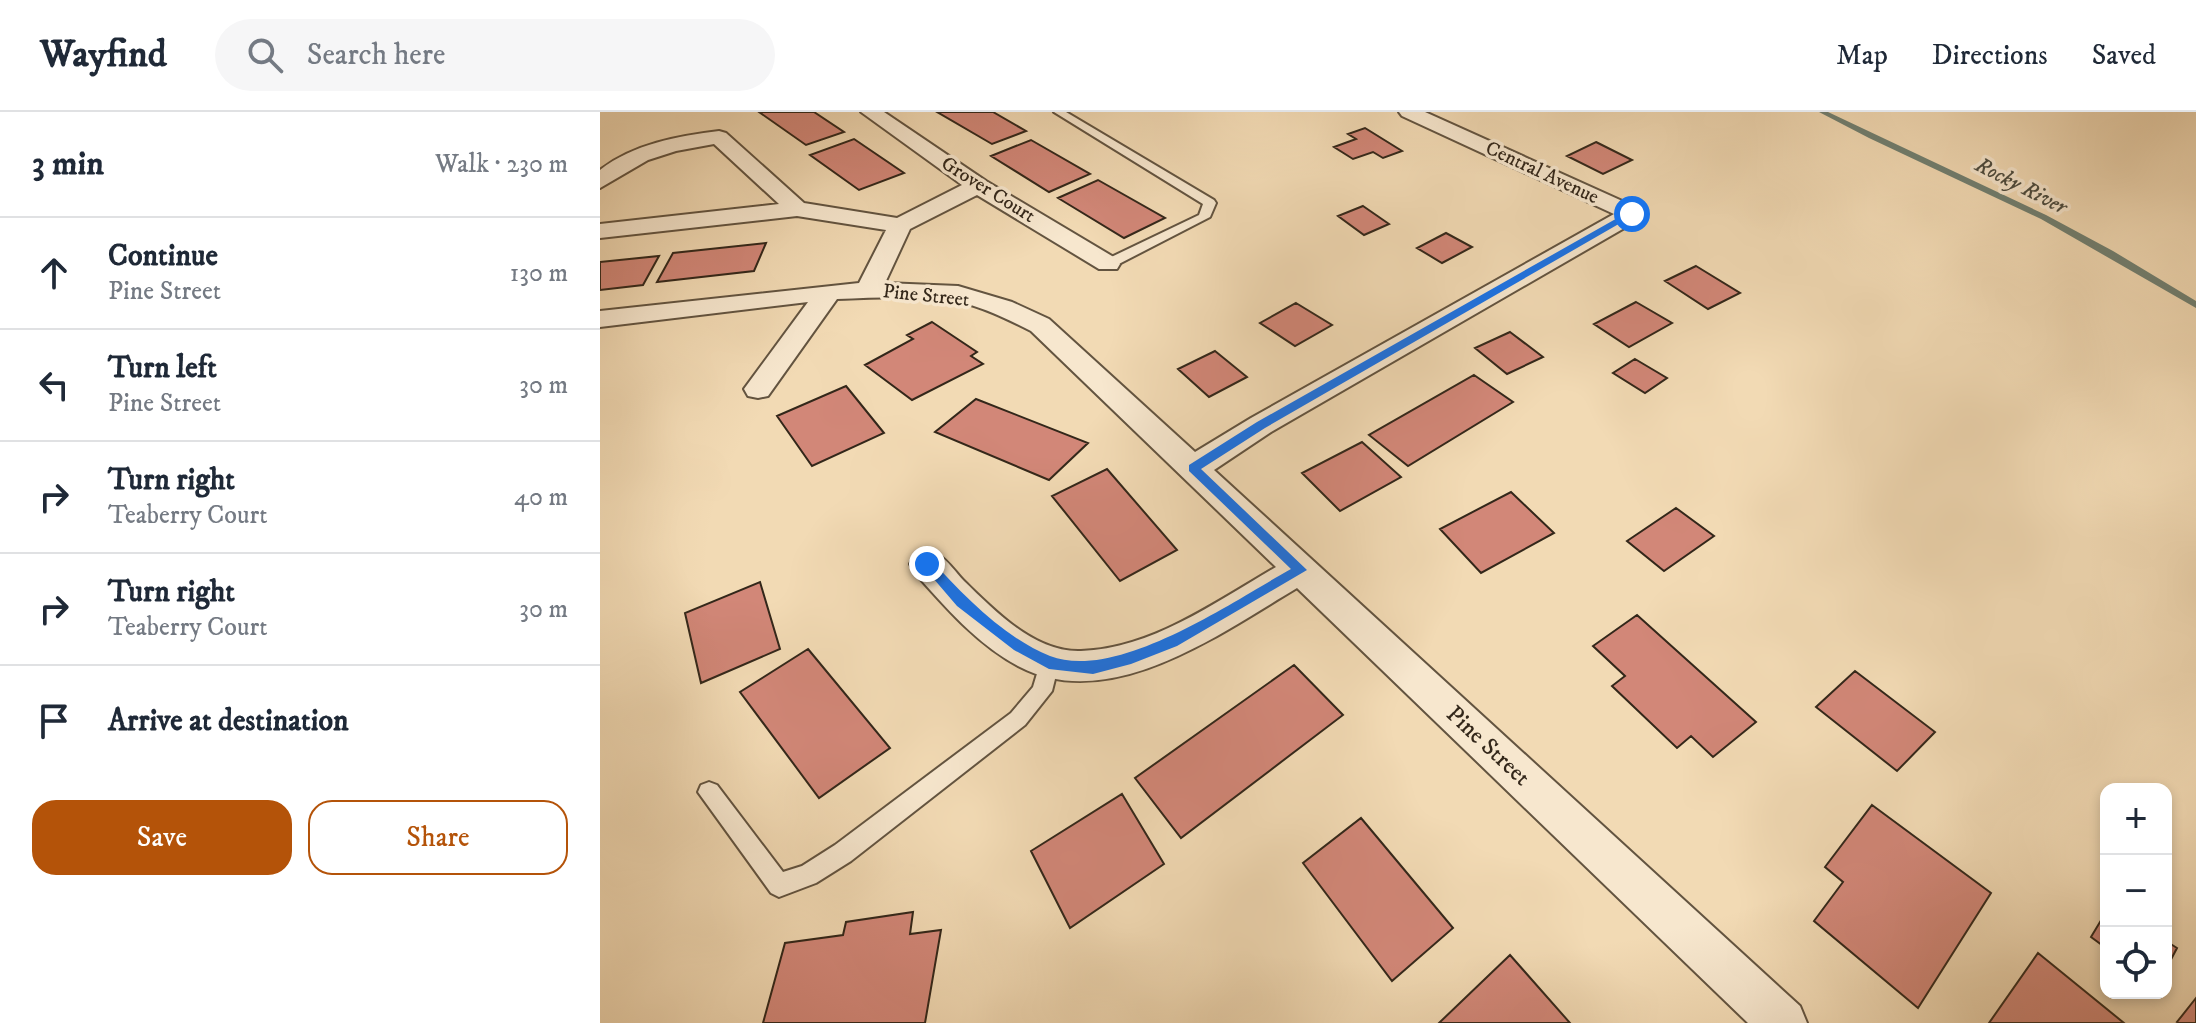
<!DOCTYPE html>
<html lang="en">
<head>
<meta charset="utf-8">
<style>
	:root { --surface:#fff; --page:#f6f6f7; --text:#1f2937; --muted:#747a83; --line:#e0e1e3; --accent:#b45309 }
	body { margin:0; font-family:"IM FELL DW Pica",serif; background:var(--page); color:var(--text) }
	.controls { position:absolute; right:24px; bottom:24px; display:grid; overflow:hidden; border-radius:16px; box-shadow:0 4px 12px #0003 }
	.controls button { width:72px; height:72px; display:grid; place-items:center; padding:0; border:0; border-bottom:2px solid var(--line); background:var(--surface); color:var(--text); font:40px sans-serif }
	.stop { position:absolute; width:24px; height:24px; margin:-18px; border:6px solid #1a73e8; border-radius:50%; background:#fff }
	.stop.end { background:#1a73e8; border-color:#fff; box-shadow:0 2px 8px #0008 }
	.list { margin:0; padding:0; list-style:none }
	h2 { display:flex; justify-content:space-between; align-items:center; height:104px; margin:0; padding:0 32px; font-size:34px }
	h2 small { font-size:26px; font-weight:400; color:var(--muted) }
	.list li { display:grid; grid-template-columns:52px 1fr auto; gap:24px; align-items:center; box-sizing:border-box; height:112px; padding:0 32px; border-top:2px solid var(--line) }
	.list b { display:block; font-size:30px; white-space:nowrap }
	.list p { margin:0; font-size:26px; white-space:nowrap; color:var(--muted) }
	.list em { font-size:26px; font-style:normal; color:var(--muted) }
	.actions { display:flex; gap:16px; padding:24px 32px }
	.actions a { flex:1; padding:18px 0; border:2px solid var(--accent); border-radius:24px; text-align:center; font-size:28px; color:var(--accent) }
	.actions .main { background:var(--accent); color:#fff }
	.icon { flex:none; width:44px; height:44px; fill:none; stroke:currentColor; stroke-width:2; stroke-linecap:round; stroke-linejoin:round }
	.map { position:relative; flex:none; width:1596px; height:911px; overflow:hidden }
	header { display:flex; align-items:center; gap:48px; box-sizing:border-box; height:112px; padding:0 40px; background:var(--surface); border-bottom:2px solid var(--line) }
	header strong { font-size:38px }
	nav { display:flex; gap:44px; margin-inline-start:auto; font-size:28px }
	.search { width:560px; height:72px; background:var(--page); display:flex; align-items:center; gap:20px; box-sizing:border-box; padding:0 28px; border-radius:44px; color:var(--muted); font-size:30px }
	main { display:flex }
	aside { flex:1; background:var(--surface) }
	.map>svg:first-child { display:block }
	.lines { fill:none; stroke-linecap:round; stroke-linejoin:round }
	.stream { fill:#718072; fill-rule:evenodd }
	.building { fill:#d28778; stroke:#33271a; stroke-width:2 }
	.lane-casing { stroke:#635440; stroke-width:4 }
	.street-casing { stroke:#635440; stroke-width:4 }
	.lane { fill:#f7e7ce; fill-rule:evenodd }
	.street { fill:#f7e7ce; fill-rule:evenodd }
	.route { fill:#1a73e8 }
	.labels { text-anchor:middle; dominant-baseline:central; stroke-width:7; stroke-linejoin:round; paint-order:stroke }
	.far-street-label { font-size:20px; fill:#33271a; stroke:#f7e7ce }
	.far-water-label { font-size:22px; font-style:italic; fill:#4d4c3f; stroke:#f7e7ce }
	.street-label { font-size:24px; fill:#33271a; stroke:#f7e7ce }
</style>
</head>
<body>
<header>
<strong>Wayfind</strong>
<div class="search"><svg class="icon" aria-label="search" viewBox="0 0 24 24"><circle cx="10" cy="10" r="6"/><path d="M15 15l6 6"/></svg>Search here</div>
<nav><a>Map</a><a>Directions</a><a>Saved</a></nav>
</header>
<main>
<aside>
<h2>3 min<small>Walk · 230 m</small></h2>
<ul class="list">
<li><svg class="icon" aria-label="ahead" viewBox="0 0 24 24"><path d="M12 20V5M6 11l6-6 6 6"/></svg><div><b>Continue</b><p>Pine Street</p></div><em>130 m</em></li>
<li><svg class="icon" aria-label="left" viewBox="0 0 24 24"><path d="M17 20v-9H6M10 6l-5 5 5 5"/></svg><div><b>Turn left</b><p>Pine Street</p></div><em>30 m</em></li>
<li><svg class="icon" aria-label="right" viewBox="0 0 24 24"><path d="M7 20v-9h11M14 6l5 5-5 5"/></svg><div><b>Turn right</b><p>Teaberry Court</p></div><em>40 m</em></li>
<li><svg class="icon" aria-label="right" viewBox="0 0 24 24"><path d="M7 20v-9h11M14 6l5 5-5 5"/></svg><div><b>Turn right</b><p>Teaberry Court</p></div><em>30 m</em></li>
<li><svg class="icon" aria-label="arrive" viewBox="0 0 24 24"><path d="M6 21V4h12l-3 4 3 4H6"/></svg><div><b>Arrive at destination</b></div></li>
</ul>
<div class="actions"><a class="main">Save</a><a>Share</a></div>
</aside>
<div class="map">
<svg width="1596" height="911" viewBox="0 0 1596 911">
	<rect width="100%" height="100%" fill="#f2dab4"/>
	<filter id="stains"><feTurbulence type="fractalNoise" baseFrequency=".0025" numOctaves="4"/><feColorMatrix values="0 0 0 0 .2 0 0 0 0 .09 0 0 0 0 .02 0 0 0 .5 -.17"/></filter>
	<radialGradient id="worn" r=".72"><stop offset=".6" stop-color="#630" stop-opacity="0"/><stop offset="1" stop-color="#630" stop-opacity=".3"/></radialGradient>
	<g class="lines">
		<path class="stream" d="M1219 0H1228L1446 103 1513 139 1596 189V196L1441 107 1269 26Z"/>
	</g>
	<path class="building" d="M159 0H214L244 20 206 33Z
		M337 0H393L426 19 392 32Z
		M765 16 802 39 783 46 773 40 753 47 734 35 756 27 748 22Z
		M254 27 304 61 259 78 210 43Z
		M431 28 490 62 449 80 391 44Z
		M996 30 1032 48 1003 62 967 44Z
		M498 68 565 106 524 126 458 86Z
		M763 94 789 112 764 123 738 104Z
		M846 121 872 135 842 151 817 136Z
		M166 131 154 159 57 170 73 141Z
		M59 144 43 173 0 178V150Z
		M1096 154 1140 181 1108 197 1065 169Z
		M1036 190 1072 211 1029 235 994 212Z
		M696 191 732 213 695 234 660 211Z
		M332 210 377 240 371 244 383 252 312 288 265 253 313 227 307 223Z
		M910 220 943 245 907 262 875 236Z
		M615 239 647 265 609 285 578 257Z
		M1035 247 1067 266 1045 281 1013 261Z
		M874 263 913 290 808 354 769 323Z
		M246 274 284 321 212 354 177 304Z
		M376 287 488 331 449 368 335 320Z
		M762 330 801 365 740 399 702 361Z
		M507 357 577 438 520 469 452 384Z
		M911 380 954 421 881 461 840 417Z
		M1076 396 1114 424 1064 459 1027 429Z
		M160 470 180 537 101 571 85 501Z
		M1037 503 1156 610 1113 645 1091 624 1077 636 1012 574 1025 564 993 534Z
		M208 537 290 636 219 686 140 580Z
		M694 553 743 603 581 726 535 666Z
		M1255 559 1335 620 1297 659 1216 595Z
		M522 682 564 752 470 816 431 739Z
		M1272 693 1391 781 1318 896 1214 809 1243 770 1225 755Z
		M761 706 853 816 792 869 703 751Z
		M313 800 310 822 341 818 325 911H163L185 831 243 823 246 810Z
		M1506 800V836L1491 825Z
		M1566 829 1577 836 1566 857Z
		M1438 841 1524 911H1389Z
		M910 843 970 911H839Z
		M1596 886V911H1579L1577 910Z"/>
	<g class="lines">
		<g class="lane-casing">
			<path id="lane" d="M454 0H466L614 88 616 91 610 105 513 155H503V149L599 103 603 92Z
				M449 543 456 545 459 551 452 579 425 613 251 749 216 771 179 785 171 781 98 680 101 673 109 670 117 673 183 760 202 754 235 733 411 601 433 575 442 545Z"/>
		</g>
		<g class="street-casing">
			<path id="street" d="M261 0H284L386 69 517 147 520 152 517 157H499L377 83 310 117 285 171 358 174 412 190 449 207 595 340 651 306 1014 102 802 4 799 0H825L1040 97 1044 102 1040 107 671 320 614 358 1200 894 1207 911H1148L697 476C621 521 511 602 420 555 379 534 346 496 315 461L310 452 315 443C323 440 330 438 338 443 348 448 356 461 364 469 395 499 435 541 481 539 552 537 617 489 676 455L431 219C407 207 381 194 355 189 317 183 275 186 237 187L168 284 158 286 148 284 144 277 208 190 0 215V199L259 171 286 118 197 104 0 126V112L179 92 114 32 76 39 48 48 0 76V58C33 32 78 24 119 19L126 21 204 91 297 106 362 73Z"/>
		</g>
		<use href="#lane" class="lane"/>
		<use href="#street" class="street"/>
	</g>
	<path class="route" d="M1028 100 1036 102 665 316 601 357 707 458 577 534 531 552 493 562 449 557 414 538 357 494 321 452 322 449H332C363 483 406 527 450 544 517 570 633 489 691 457L589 359V353L657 310Z"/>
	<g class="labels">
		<g class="far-street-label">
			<text transform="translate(942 61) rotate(25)">Central Avenue</text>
			<text transform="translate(388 78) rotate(32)">Grover Court</text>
			<text transform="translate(326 184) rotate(6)">Pine Street</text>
		</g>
		<g class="far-water-label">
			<text transform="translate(1421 74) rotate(27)">Rocky River</text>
		</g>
		<g class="street-label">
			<text transform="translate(888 634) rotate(43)">Pine Street</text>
		</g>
	</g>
	<rect width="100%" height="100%" filter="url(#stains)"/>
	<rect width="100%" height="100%" fill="url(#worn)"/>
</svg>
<div class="controls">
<button>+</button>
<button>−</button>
<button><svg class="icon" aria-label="locate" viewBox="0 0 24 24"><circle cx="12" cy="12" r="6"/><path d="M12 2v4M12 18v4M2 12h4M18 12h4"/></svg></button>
</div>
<div class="stop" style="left:1032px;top:102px"></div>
<div class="stop end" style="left:327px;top:452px"></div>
</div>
</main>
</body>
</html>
